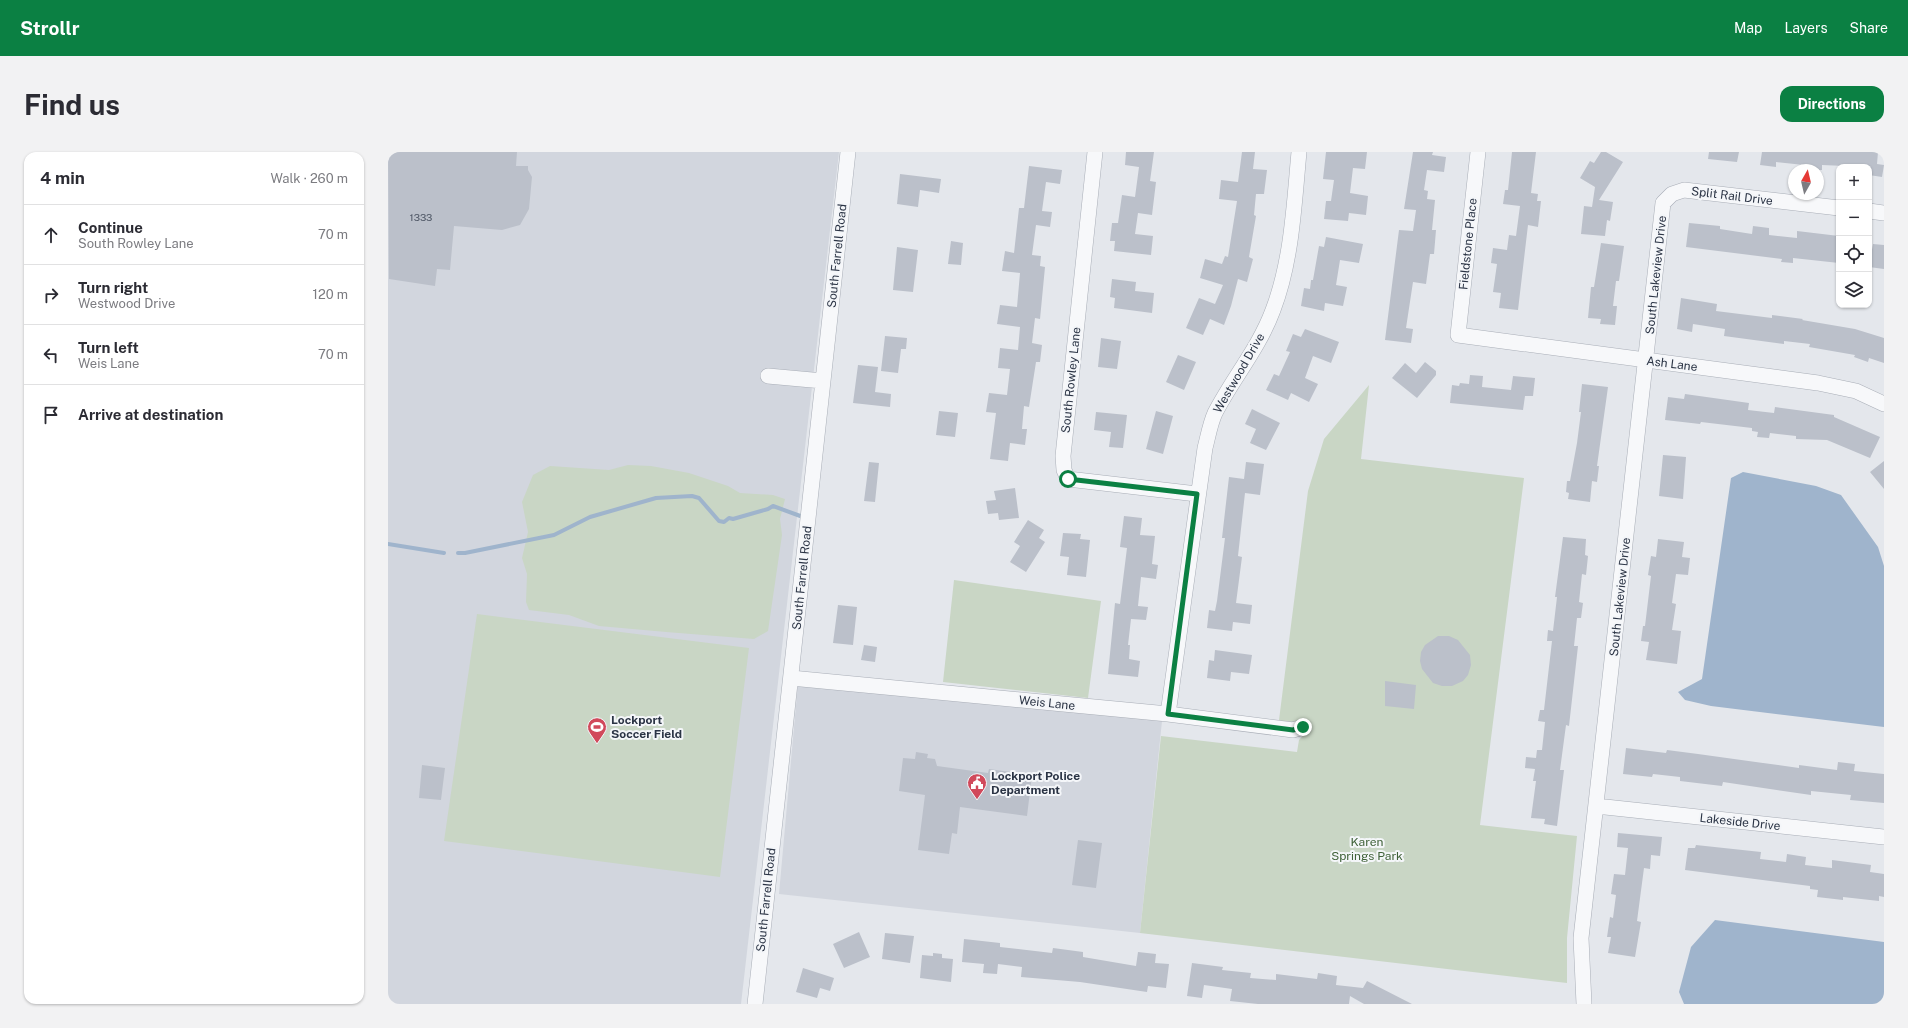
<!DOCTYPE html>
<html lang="en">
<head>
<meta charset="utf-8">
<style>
	:root { --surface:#fff; --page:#f2f2f3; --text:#2b2b33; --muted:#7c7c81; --line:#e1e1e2; --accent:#0b8043 }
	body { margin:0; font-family:"Public Sans",sans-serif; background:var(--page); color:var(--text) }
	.controls { position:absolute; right:12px; top:12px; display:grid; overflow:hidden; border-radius:8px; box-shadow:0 1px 3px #0004 }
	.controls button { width:36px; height:36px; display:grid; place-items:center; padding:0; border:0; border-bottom:1px solid var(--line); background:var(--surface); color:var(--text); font:20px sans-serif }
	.compass { position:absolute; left:1400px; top:12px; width:36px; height:36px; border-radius:50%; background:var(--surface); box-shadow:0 1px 3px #0004; rotate:8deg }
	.stop { position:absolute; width:12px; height:12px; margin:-9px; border:3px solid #0b8043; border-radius:50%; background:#fff }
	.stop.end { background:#0b8043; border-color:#fff; box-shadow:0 1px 4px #0008 }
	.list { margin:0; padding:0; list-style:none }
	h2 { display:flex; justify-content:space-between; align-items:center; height:52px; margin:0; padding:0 16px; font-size:17px }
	h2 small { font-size:13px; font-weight:400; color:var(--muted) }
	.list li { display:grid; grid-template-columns:26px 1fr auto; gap:12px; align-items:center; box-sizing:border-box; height:60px; padding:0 16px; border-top:1px solid var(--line) }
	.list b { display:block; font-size:15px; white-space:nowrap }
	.list p { margin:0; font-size:13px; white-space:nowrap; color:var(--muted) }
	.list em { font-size:13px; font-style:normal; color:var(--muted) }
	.icon { flex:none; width:22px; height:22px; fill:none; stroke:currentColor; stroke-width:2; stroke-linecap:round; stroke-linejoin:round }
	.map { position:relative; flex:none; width:1496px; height:852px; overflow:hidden; border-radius:12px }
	header { display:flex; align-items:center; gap:24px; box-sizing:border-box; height:56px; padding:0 20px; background:var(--accent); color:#fff }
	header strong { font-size:19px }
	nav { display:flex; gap:22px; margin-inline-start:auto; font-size:14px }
	.intro { display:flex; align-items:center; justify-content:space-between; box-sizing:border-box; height:96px; padding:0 24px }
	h1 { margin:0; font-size:28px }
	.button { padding:10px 18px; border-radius:12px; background:var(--accent); color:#fff; font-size:14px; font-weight:700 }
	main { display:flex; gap:24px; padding:0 24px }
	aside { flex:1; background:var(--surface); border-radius:12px; box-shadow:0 1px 3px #0004 }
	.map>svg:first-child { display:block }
	.built { fill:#d2d6de }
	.green { fill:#c9d6c5 }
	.water { fill:#9fb4cc }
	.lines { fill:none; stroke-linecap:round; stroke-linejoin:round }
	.stream { stroke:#9fb4cc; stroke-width:4 }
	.building { fill:#bbc0ca }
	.minor-casing { stroke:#a9aeb7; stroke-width:16 }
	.minor { stroke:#f7f8fa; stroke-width:15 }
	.route { stroke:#0b8043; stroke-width:5 }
	.labels { text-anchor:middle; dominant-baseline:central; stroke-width:4; stroke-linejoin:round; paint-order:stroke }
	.number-label { font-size:10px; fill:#4f5766 }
	.street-label { font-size:12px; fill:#2b3445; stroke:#f4f6f9 }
	.poi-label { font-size:12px; font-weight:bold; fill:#2b3445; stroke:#f4f6f9; text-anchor:start }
	.park-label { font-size:12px; fill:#3f6138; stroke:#f4f6f9 }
</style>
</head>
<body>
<header>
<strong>Strollr</strong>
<nav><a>Map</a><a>Layers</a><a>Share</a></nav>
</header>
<div class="intro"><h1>Find us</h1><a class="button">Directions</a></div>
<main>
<aside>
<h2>4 min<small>Walk · 260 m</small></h2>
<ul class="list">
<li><svg class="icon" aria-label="ahead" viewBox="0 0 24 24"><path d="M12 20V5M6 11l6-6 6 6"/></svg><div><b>Continue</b><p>South Rowley Lane</p></div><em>70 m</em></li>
<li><svg class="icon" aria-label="right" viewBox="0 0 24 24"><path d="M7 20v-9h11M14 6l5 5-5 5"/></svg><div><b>Turn right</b><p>Westwood Drive</p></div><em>120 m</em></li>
<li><svg class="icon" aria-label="left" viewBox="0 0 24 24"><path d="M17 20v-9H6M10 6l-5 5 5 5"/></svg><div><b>Turn left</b><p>Weis Lane</p></div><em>70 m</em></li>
<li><svg class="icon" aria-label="arrive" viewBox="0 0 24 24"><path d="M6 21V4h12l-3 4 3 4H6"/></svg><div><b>Arrive at destination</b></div></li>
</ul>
</aside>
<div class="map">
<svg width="1496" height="852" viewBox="0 0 1496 852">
	<rect width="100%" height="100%" fill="#e4e7ec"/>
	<path class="built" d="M0 0H451L353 852H0Z
		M410 531 774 569 752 781 391 742Z"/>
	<path class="green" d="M981 233 973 307 1136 326 1092 673 1189 684 1179 786V831L752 781 773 584 909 600 911 588 918 580 890 576 920 339 936 287Z
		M240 313 263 314 301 321 340 334 352 341 385 343 397 347 392 367 394 383 380 479 366 487 278 480 211 474 181 463 141 458 138 450 139 422 134 406 140 380 134 350 145 323 162 314 221 318Z
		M566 428 713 449 700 546 555 530Z
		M89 462 361 496 332 725 56 689Z"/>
	<path class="water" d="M1355 320 1428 334 1453 343 1490 395 1496 414V575L1323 554 1297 548 1290 540 1314 527 1343 326Z
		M1327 768 1496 790V852H1296L1291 840 1303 795Z"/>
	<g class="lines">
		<path class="stream" d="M0 392 56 401
			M70 401H77L166 383 202 365 268 346 304 344 311 346 331 369 336 370 341 366 345 367 380 357 385 354 415 365"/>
	</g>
	<path class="building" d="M0 0H129L128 14H140V18L144 25 141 57 132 73 114 78 66 74 62 118 49 117 47 134 1 127Z
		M738 0H766L762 29 768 30 764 63 750 61 747 82 765 84 763 103 726 99 727 89H722L724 71H730L734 43 747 45 751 15 737 13Z
		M854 0H867L865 17 879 18 876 42H868L866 63 868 64 861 105 865 107 859 130 850 127 843 154 836 173 822 167 815 183 798 176 811 146 827 152 835 133 812 126 817 107 834 112 837 104 840 105 849 49 831 47 833 28 850 30Z
		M938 0H979L977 17 965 16 962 41 980 44 978 63 961 61 960 69 936 67 938 49H943L946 28 935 27Z
		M1025 0H1045L1044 3 1058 5 1056 20 1039 18 1036 38 1040 39 1039 47 1047 48 1044 78H1048L1046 102H1042L1038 132 1025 130 1018 176 1025 177 1023 191 997 188 1011 78 1025 79 1028 58 1016 57Z
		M1124 0H1148L1143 41 1150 42 1149 49H1153L1150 75 1140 73 1130 158 1111 156 1113 141 1105 140 1109 112 1103 111 1105 96 1119 98 1121 83 1128 84 1132 54 1115 52 1117 38H1120Z
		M1213 0H1218L1235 10 1211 48 1225 50 1222 69 1219 68 1217 84 1193 82 1196 54 1204 55 1207 35 1192 26 1202 9 1206 11Z
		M1321 0H1351L1349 10 1320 7Z
		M1374 0H1490L1489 12 1496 13 1494 25 1481 23V15L1434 13V18H1416V13L1388 10V15L1372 13Z
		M641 14 674 18 672 32 658 30 654 59 664 60 662 75 648 73 644 103 653 104 652 114 657 115 652 167 647 166 644 191 654 193 652 210H648L641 255 636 254 634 277H639L637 293 622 291 620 309 602 307 608 261 598 260 601 241 619 243 622 217 610 216 612 196 630 198 632 175 609 172 612 153 629 155 632 121 614 119 617 99 626 101 631 56H636Z
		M512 22 553 27 551 41 532 38 530 55 509 52Z
		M1301 71 1332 74V77L1364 82 1365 74 1381 76V83L1409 86V79L1451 84V111L1405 106V111L1393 110 1394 107 1298 95Z
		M938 85 975 92 971 111 952 108 948 133 959 135 955 154 937 151 936 159 913 154 916 136 922 137 923 128H925L931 94 936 95Z
		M563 89 575 91 573 113 560 112Z
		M1213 91 1236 94 1231 129H1228L1225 154H1229L1227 173 1212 172 1213 167 1200 166 1203 135H1206Z
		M1485 92 1496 93V117L1481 115Z
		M509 95 530 98 525 140 505 138Z
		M724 127 748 130 747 139 766 141 764 161 726 156 727 146 722 145Z
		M1293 146 1329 152 1328 159 1384 166V163L1415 167 1414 168 1467 177 1496 186V211L1481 206 1480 210 1466 205 1467 203 1421 195 1422 192 1396 189V192L1336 184 1337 177 1305 172 1304 180 1289 177Z
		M917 177 951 190 943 211 925 204 917 226 930 232 921 250 903 241 900 248 878 238 886 222 891 224 902 200 898 199 905 182 913 185Z
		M497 184 519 186 518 197H513L510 221 493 219Z
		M713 186 733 189 729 217 710 215Z
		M790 203 808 210 796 238 778 230Z
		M1037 210 1048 219V223L1029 246 1004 226 1017 211 1028 221Z
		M470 213 490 215 487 240 503 242 502 255 465 251Z
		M1082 223 1095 224 1094 235 1123 238 1125 224 1147 226 1145 244H1137L1135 258 1062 251 1064 233 1071 234 1072 231 1081 232Z
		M1194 232 1220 235 1209 314H1211L1209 330 1204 329 1202 350 1180 347 1181 341 1178 340 1179 329H1182L1189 291 1193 260H1191Z
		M1297 242 1361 251 1360 258 1386 261 1387 255 1446 263V265L1492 285 1482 306 1439 288 1408 287V284L1382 281 1381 286 1369 285 1370 280 1364 279V276L1313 270 1312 272 1277 268 1280 245 1296 247Z
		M864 257 892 271 878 298 862 291 868 277 857 272Z
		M551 259 570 261 567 285 548 283Z
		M768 259 785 264 775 302 758 297Z
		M708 260 739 263 735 296 721 295 723 280 706 278Z
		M1275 303 1298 305 1295 347 1271 344Z
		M1496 309V337L1482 320Z
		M481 310 491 311 487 350 476 349Z
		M858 310 876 312 872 343 857 341 850 404 854 405 848 451 864 453 862 472 845 470 844 479 819 476 821 458 827 459 829 449 837 386H834L841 325 856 327Z
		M627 336 631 366 611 368 610 361 600 362 598 349 608 348 606 339Z
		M736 364 754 366 752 383 767 384 764 412 770 413 768 427 753 425 750 454 760 455 758 468 743 467 740 493H742L741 507 752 509 750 525 720 522 727 451 732 452 739 396 732 395Z
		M640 368 656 378 651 386 657 390 638 420 622 410 632 394 626 390Z
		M675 381 693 382 692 387 702 388 698 425 679 423 681 405 672 404Z
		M1175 385 1198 387 1197 403 1200 404 1198 423 1194 422 1191 450 1195 451 1193 466H1189L1186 494H1190L1181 574 1178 573 1172 618H1176L1169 674 1156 672 1157 667 1143 666 1148 629H1145L1147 617 1137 616 1138 605 1148 606 1149 598H1154L1157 570 1150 569 1152 558H1156L1164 489H1159L1160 478 1165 479 1169 445H1167Z
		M1270 387 1296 390 1294 405 1302 406 1300 423 1288 422 1284 451 1288 452 1284 478 1293 479 1289 512 1258 508 1261 490 1253 489 1255 474H1257L1263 424 1260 423 1263 404 1268 405Z
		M450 453 469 455 465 493 445 491Z
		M1050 484H1061L1070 488 1082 503 1083 513 1080 523 1075 529 1064 534H1054L1045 531 1034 517 1032 509 1033 500 1037 493Z
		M476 493 489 495 487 510 473 508Z
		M827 498 864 503 861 522 843 520 842 529 819 526 821 508 826 509Z
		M997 529 1028 533 1026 557 997 554Z
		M1238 596 1278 601 1279 598 1310 602 1411 616V613L1449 618 1450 610 1467 612 1466 619 1496 622V651L1462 648 1463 643 1423 639V643L1335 630 1334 634 1292 629V625L1265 622 1264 625 1235 622Z
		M528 600 540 602 539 606 547 607 549 614 600 621 601 617 644 623 639 664 572 655 569 682 564 681 561 702 530 698 537 643 511 639 515 606 527 607Z
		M34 613 57 616 53 648 31 646Z
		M1230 681 1274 685 1272 704 1263 703 1262 717 1256 716 1249 769 1253 770 1247 805 1220 801 1223 785H1219L1222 765 1225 766 1228 743 1223 742 1226 722 1237 723 1240 696 1229 695Z
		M690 688 714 691 708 736 684 733Z
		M1308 693 1373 700 1372 707 1398 710 1399 702 1418 705 1417 713 1444 716V708L1483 713 1482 720 1496 722V745L1491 744V749L1455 745V748L1429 745 1430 738 1422 737V734L1297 718 1300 696H1307Z
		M471 780 482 805 456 816 445 792Z
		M497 781 526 784 522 811 494 807Z
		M576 787 612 791V795L664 801 665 796 695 800V805L748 814 750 800 768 802 767 811 781 812 778 836 760 834 759 840 692 830 633 825 634 815 610 812 609 822 595 821 596 812 574 810Z
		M545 801 554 802V806L565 807 563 830 532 826 534 803 545 804Z
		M804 811 835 815 834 818 863 821 862 826 888 828V822L929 827 930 821 949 824 948 833 975 836 979 829 1024 852H976L962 844 961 852H870L842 849 844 837 816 833 814 846 799 844Z
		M415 816 446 826 442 839 432 836 429 846 408 840Z"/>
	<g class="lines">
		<g class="minor-casing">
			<path id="minor" d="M707 0 675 304 676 318 680 327 809 342
				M1090 0 1070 183 1430 231 1468 239 1496 252
				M1481 59 1496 61
				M380 224 435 229
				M403 526 780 562 905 578 915 575
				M780 562 817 296C820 285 822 272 827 261 845 226 871 196 885 158 904 108 906 53 911 0
				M1208 654 1496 685
				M367 852 460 0
				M1196 852 1193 786 1275 51 1284 42 1296 38 1451 56"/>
		</g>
		<use href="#minor" class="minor"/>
	</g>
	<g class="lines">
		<path class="route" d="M680 327 809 342 780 562 905 578 915 575"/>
	</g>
	<defs>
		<g id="stadium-pin" transform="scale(1)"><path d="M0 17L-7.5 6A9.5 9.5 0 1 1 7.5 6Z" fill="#d1495b" stroke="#f4f6f9"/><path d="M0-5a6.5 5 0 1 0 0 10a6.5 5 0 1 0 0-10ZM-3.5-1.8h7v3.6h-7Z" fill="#fff"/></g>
		<g id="civic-pin" transform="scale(1)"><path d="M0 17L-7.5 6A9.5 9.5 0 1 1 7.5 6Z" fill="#d1495b" stroke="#f4f6f9"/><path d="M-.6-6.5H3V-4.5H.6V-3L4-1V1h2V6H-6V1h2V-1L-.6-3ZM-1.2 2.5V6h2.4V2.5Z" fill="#fff"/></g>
	</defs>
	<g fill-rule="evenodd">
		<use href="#stadium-pin" x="209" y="575"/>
		<use href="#civic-pin" x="589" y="631"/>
	</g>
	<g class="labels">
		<g class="number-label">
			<text x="33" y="65">1333</text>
		</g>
		<g class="street-label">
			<text transform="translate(1344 44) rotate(7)">Split Rail Drive</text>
			<text transform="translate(1080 92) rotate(-84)">Fieldstone Place</text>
			<text transform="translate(449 104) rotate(-84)">South Farrell Road</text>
			<text transform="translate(1268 123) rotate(-84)">South Lakeview Drive</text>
			<text transform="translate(1284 212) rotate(7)">Ash Lane</text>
			<text transform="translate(851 221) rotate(-60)">Westwood Drive</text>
			<text transform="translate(683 228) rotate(-84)">South Rowley Lane</text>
			<text transform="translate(414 426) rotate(-84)">South Farrell Road</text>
			<text transform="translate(1232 445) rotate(-84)">South Lakeview Drive</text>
			<text transform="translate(659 551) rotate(6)">Weis Lane</text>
			<text transform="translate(1352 670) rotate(6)">Lakeside Drive</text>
			<text transform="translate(378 748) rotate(-84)">South Farrell Road</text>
		</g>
		<g class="poi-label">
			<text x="223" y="568">Lockport<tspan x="223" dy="14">Soccer Field</tspan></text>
			<text x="603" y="624">Lockport Police<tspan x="603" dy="14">Department</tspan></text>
		</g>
		<g class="park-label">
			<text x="979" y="690">Karen<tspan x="979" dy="14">Springs Park</tspan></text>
		</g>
	</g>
</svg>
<div class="controls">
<button>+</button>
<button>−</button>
<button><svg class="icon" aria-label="locate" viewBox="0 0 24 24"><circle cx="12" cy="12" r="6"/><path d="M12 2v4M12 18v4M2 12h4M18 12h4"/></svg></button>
<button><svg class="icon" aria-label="layers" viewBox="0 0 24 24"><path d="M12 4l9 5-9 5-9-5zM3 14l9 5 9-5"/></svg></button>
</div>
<svg class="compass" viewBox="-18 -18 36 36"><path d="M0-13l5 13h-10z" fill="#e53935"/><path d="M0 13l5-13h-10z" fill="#7c7c81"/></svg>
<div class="stop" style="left:680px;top:327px"></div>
<div class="stop end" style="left:915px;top:575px"></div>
</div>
</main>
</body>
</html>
